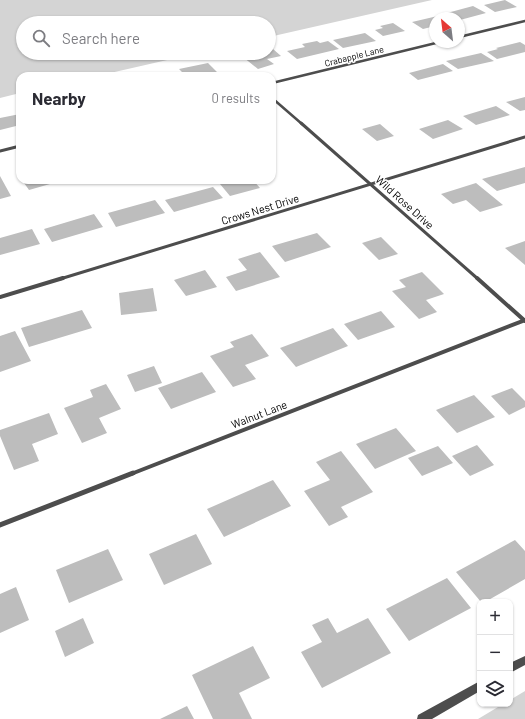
<!DOCTYPE html>
<html lang="en">
<head>
<meta charset="utf-8">
<style>
	:root { --surface:#fff; --page:#f2f2f3; --text:#2b2b33; --muted:#7c7c81; --line:#e1e1e2 }
	body { margin:0; font-family:Barlow,sans-serif; background:var(--page); color:var(--text) }
	.controls { position:absolute; right:12px; bottom:12px; display:grid; overflow:hidden; border-radius:8px; box-shadow:0 1px 3px #0004 }
	.controls button { width:36px; height:36px; display:grid; place-items:center; padding:0; border:0; border-bottom:1px solid var(--line); background:var(--surface); color:var(--text); font:20px sans-serif }
	.compass { position:absolute; left:429px; top:12px; width:36px; height:36px; border-radius:50%; background:var(--surface); box-shadow:0 1px 3px #0004; rotate:332deg }
	.list { margin:0; padding:0; list-style:none }
	h2 { display:flex; justify-content:space-between; align-items:center; height:52px; margin:0; padding:0 16px; font-size:17px }
	h2 small { font-size:13px; font-weight:400; color:var(--muted) }
	.icon { flex:none; width:22px; height:22px; fill:none; stroke:currentColor; stroke-width:2; stroke-linecap:round; stroke-linejoin:round }
	.map { position:relative; flex:none; width:525px; height:719px; overflow:hidden }
	.search { position:absolute; background:var(--surface); box-shadow:0 1px 3px #0004; left:16px; top:16px; width:260px; height:44px; display:flex; align-items:center; gap:10px; box-sizing:border-box; padding:0 14px; border-radius:22px; color:var(--muted); font-size:15px }
	.panel { position:absolute; background:var(--surface); box-shadow:0 1px 3px #0004; left:16px; top:72px; width:260px; height:112px; border-radius:12px }
	.map>svg:first-child { display:block }
	.green { fill:#d4d4d4 }
	.building { fill:#bdbdbd }
	.lines { fill:none; stroke-linecap:round; stroke-linejoin:round }
	.minor-far3 { stroke:#4d4d4d; stroke-width:2.5 }
	.minor-far2 { stroke:#4d4d4d; stroke-width:3 }
	.minor-far1 { stroke:#4d4d4d; stroke-width:4 }
	.minor { stroke:#4d4d4d; stroke-width:5 }
	.tertiary { fill:#4d4d4d; fill-rule:evenodd }
	.labels { text-anchor:middle; dominant-baseline:central; stroke-width:3; stroke-linejoin:round; paint-order:stroke }
	.far-street-label { font-size:9px; fill:#000; stroke:#fff }
	.street-label { font-size:11px; fill:#000; stroke:#fff }
</style>
</head>
<body>
<div class="map">
<svg width="525" height="719" viewBox="0 0 525 719">
	<rect width="100%" height="100%" fill="#fff"/>
	<path class="green" d="M0 0H432L269 37V23H23V53H198L97 76H20V93L0 98Z
		M525 691V719H478L503 704H510V700Z"/>
	<path class="building" d="M505 0 517 7 495 12 484 5Z
		M473 6 486 13 460 20 447 13Z
		M442 15 447 18H435V26L423 29 412 22Z
		M393 23 405 31 383 36 375 30 383 28 380 26Z
		M365 33 376 41 343 48 333 40Z
		M317 41 320 43 328 41 339 49 297 59 287 51 305 47 302 44Z
		M520 42 525 45V52L497 59 487 52 498 49 496 48Z
		M273 49 281 56 267 59 274 64 258 69 243 57 258 53H269V50Z
		M481 53 494 61 458 69 446 61Z
		M208 63 217 72 206 74 208 76H186L179 69Z
		M443 64 453 71 418 80 409 73Z
		M525 97V110L520 111 506 102Z
		M496 106 510 115 476 125 463 116Z
		M20 114V125L0 130V118Z
		M448 120 463 129 433 139 419 129Z
		M380 124 394 136 377 141 362 129Z
		M525 167V183L497 191 482 179Z
		M0 176 11 196 0 199Z
		M22 180H64L29 190Z
		M234 180H253L260 188 230 196 220 184Z
		M476 183 503 205 480 212 466 200 453 204 441 194Z
		M213 187 223 198 174 212 165 200Z
		M155 200 165 213 116 227 108 213Z
		M94 214 103 227 52 242 44 229Z
		M32 229 40 244 0 255V238Z
		M317 233 331 247 285 262 272 246Z
		M381 237 398 254 379 260 362 243Z
		M525 241V265L505 248Z
		M260 252 280 277 236 291 226 277 247 270 238 259Z
		M205 270 217 287 186 296 174 280Z
		M422 272 444 294 426 300 437 312 419 319 392 291 406 287 399 280Z
		M153 288 157 311 121 315 119 293Z
		M82 310 92 328 29 347 21 328Z
		M381 311 395 327 358 340 344 324Z
		M333 328 348 346 296 367 280 348Z
		M15 331 31 361 0 372V336Z
		M252 334 269 356 245 365 256 379 233 387 210 356 234 347 230 342Z
		M154 366 162 383 135 392 127 375Z
		M202 372 216 392 171 409 158 388Z
		M106 384 121 409 99 418 107 433 82 443 64 408 93 397 90 390Z
		M512 388 525 401V407L509 415 491 396Z
		M474 395 495 417 457 433 436 410Z
		M49 413 58 434 32 444 39 461 14 470 0 436V430Z
		M396 428 416 451 375 469 356 444Z
		M477 445 494 465 470 476 452 456Z
		M438 446 453 463 422 476 408 458Z
		M341 451 373 492 341 507 348 517 329 526 304 491 330 480 316 462Z
		M273 480 291 506 224 537 207 509Z
		M196 534 212 564 164 585 149 554Z
		M515 540 525 551V579L485 602H481L456 572Z
		M108 549 123 580 69 603 56 570Z
		M447 578 471 608 409 641 386 609Z
		M16 587 29 620 0 633V594Z
		M83 618 94 643 65 657 55 631Z
		M328 618 337 633 368 618 391 653 322 688 301 652 322 642 312 625Z
		M253 646 270 678 239 693 252 719H213L192 675Z
		M187 706 194 719H160Z"/>
	<g class="lines">
		<path class="minor-far3" d="M459 37 525 21
			M272 83 440 42
			M272 98 302 124"/>
		<path class="minor-far2" d="M301 123 478 279
			M0 151 20 146
			M60 279 525 137"/>
		<path class="minor-far1" d="M477 278 525 321
			M0 297 63 278
			M131 474 525 320"/>
		<path class="minor" d="M0 525 133 473"/>
		<path class="tertiary" d="M525 656V665L510 673V663Z
			M480 681V691L432 719H417L418 715Z"/>
	</g>
	<g class="labels">
		<g class="far-street-label">
			<text transform="translate(354 56) rotate(-14)">Crabapple Lane</text>
		</g>
		<g class="street-label">
			<text transform="translate(405 202) rotate(42)">Wild Rose Drive</text>
			<text transform="translate(260 209) rotate(-17)">Crows Nest Drive</text>
			<text transform="translate(259 414) rotate(-21)">Walnut Lane</text>
		</g>
	</g>
</svg>
<div class="controls">
<button>+</button>
<button>−</button>
<button><svg class="icon" aria-label="layers" viewBox="0 0 24 24"><path d="M12 4l9 5-9 5-9-5zM3 14l9 5 9-5"/></svg></button>
</div>
<svg class="compass" viewBox="-18 -18 36 36"><path d="M0-13l5 13h-10z" fill="#e53935"/><path d="M0 13l5-13h-10z" fill="#7c7c81"/></svg>
<div class="search"><svg class="icon" aria-label="search" viewBox="0 0 24 24"><circle cx="10" cy="10" r="6"/><path d="M15 15l6 6"/></svg>Search here</div>
<section class="panel">
<h2>Nearby<small>0 results</small></h2>
<ul class="list">
</ul>
</section>
</div>
</body>
</html>
